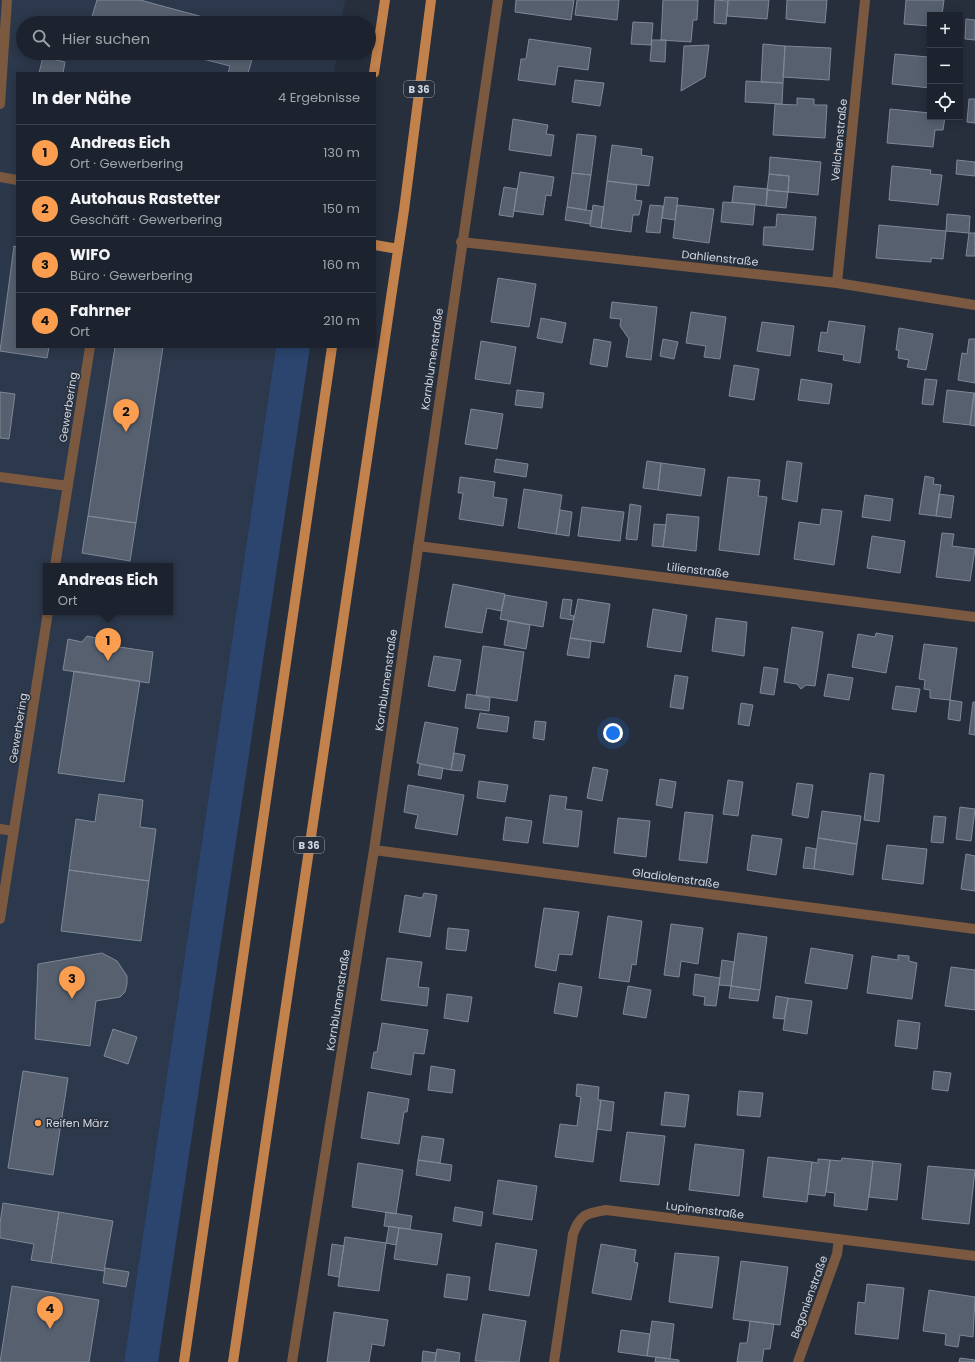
<!DOCTYPE html>
<html lang="de">
<head>
<meta charset="utf-8">
<style>
	:root { --surface:#1d232e; --page:#2a2f3a; --text:#f1f3f6; --muted:#a0a4aa; --line:#3b404a; --accent:#fb9e50 }
	body { margin:0; font-family:Poppins,sans-serif; background:var(--page); color:var(--text) }
	.controls { position:absolute; right:12px; top:12px; display:grid; overflow:hidden; border-radius:0px; box-shadow:0 2px 10px #0003 }
	.controls button { width:36px; height:36px; display:grid; place-items:center; padding:0; border:0; border-bottom:1px solid var(--line); background:var(--surface); color:var(--text); font:20px sans-serif }
	.you { position:absolute; left:613px; top:733px; width:14px; height:14px; margin:-10px; border:3px solid #fff; border-radius:50%; background:#1a73e8; box-shadow:0 0 0 6px #1a73e833 }
	.badge { display:grid; place-items:center; width:26px; height:26px; border-radius:50%; background:var(--accent); color:#111; font-size:13px; font-weight:700 }
	.pin { position:absolute; translate:-50% -33px; filter:drop-shadow(0 1px 2px #0008) }
	.pin::after { content:''; position:absolute; top:21px; width:14px; height:12px; background:inherit; clip-path:polygon(0 0,100% 0,50% 100%) }
	.popup { position:absolute; left:43px; top:563px; width:130px; height:52px; box-sizing:border-box; display:grid; place-content:center; border-radius:0px; background:var(--surface); filter:drop-shadow(0 1px 3px #0005); font-size:13px; white-space:nowrap; color:var(--muted) }
	.popup b { font-size:15px; color:var(--text) }
	.popup::after { content:''; position:absolute; left:50%; top:100%; margin-left:-8px; border:8px solid transparent; border-top-color:var(--surface) }
	.list { margin:0; padding:0; list-style:none }
	h2 { display:flex; justify-content:space-between; align-items:center; height:52px; margin:0; padding:0 16px; font-size:17px }
	h2 small { font-size:13px; font-weight:400; color:var(--muted) }
	.list li { display:grid; grid-template-columns:26px 1fr auto; gap:12px; align-items:center; box-sizing:border-box; height:56px; padding:0 16px; border-top:1px solid var(--line) }
	.list b { display:block; font-size:15px; white-space:nowrap }
	.list p { margin:0; font-size:13px; white-space:nowrap; color:var(--muted) }
	.list em { font-size:13px; font-style:normal; color:var(--muted) }
	.icon { flex:none; width:22px; height:22px; fill:none; stroke:currentColor; stroke-width:2; stroke-linecap:round; stroke-linejoin:round }
	.map { position:relative; flex:none; width:975px; height:1362px; overflow:hidden }
	.search { position:absolute; background:var(--surface); box-shadow:0 2px 10px #0003; left:16px; top:16px; width:360px; height:44px; display:flex; align-items:center; gap:10px; box-sizing:border-box; padding:0 14px; border-radius:22px; color:var(--muted); font-size:15px }
	.panel { position:absolute; background:var(--surface); box-shadow:0 2px 10px #0003; left:16px; top:72px; width:360px; height:276px; border-radius:0px }
	.map>svg:first-child { display:block }
	.built { fill:#2c384b; fill-rule:evenodd }
	.green { fill:#2b456e }
	.building { fill:#56606f; stroke:#7d8898 }
	.lines { fill:none; stroke-linecap:round; stroke-linejoin:round }
	.minor { stroke:#7a5940; stroke-width:10 }
	.major { stroke:#c3814b; stroke-width:10 }
	.poi-dot { fill:#fb9e50; stroke:#272f3d; stroke-width:1.5 }
	.labels { text-anchor:middle; dominant-baseline:central; stroke-width:3; stroke-linejoin:round; paint-order:stroke }
	.shield { fill:#272f3d; stroke:#9ea5ae; stroke-width:1 }
	.shield-label { font-size:10px; font-weight:bold; fill:#d1d7df }
	.street-label { font-size:11px; fill:#d1d7df; stroke:#272f3d }
	.poi-label { font-size:11px; fill:#d1d7df; stroke:#272f3d; text-anchor:start }
</style>
</head>
<body>
<div class="map">
<svg width="975" height="1362" viewBox="0 0 975 1362">
	<rect width="100%" height="100%" fill="#272f3d"/>
	<path class="built" d="M0 0H345L341 23H23V53H337L334 73H17V347H276L124 1362H0ZM46 566H170V612H46Z"/>
	<path class="green" d="M276 347H310L158 1362H124Z"/>
	<path class="building" d="M97 0H140L225 23H90Z
		M516 0H574L571 20 515 12Z
		M577 0H619L617 20 575 15Z
		M663 0H698L697 20H693L691 42 661 40Z
		M715 0 728 1 726 24 714 23Z
		M728 0H769L767 19 727 16Z
		M787 0H827L825 23 786 19Z
		M906 0H944L942 15H930V26L904 24Z
		M67 18 85 23H66Z
		M966 19 975 20V40L965 39Z
		M633 22 653 23 651 45 631 44Z
		M529 39 591 48 588 70 558 66 555 85 518 80 521 59H526Z
		M652 40H666L665 62 650 61Z
		M763 44 785 46 783 83 761 82Z
		M709 45 705 77 681 91 684 46Z
		M785 46 831 48 829 80 783 77Z
		M180 53H254L248 73H228L230 66Z
		M895 54 928 57V63H930V88L892 84Z
		M43 57 65 62 63 73H39Z
		M575 80 604 83 600 106 572 102Z
		M746 81 783 83 782 104 745 102Z
		M797 98 814 99V105H827L825 138 773 135 775 104 797 105Z
		M969 99H975V123L967 122Z
		M890 109 930 113V117H945L943 130H935L933 147 887 143Z
		M513 119 548 125 546 134 554 135 551 156 509 150Z
		M577 134 596 136 591 175 572 173Z
		M612 145 642 149 641 155 653 157 649 186 607 181Z
		M770 157 821 162 818 195 788 192 789 176 769 174Z
		M957 160 975 162V176L956 174Z
		M892 166 931 170 930 174 942 175 938 205 889 200Z
		M520 172 554 177 551 196 546 195 543 215 514 211Z
		M572 173 591 175 586 210 567 207Z
		M769 174 789 176 788 192 767 190Z
		M607 181 637 185 635 200 642 201 639 215H633L631 232 601 228Z
		M734 186 768 189 766 206 732 202Z
		M504 187 517 189 513 217 499 215Z
		M767 190 788 192 786 208 766 206Z
		M665 197 678 198 675 220 662 218Z
		M723 202 755 204 753 225 721 222Z
		M593 205 604 207 601 228 590 226Z
		M650 205 663 206 660 233 646 232Z
		M677 205 714 209 709 243 673 238Z
		M567 207 592 211 590 224 565 220Z
		M777 214 816 217 813 250 763 245 764 227H776Z
		M947 214 970 216 969 233 946 231Z
		M879 225 946 231 943 259 931 258V262L876 258Z
		M969 233H975V256H966Z
		M14 246 17 247V347H49L47 358 0 351Z
		M498 278 536 284 529 327 491 322Z
		M612 302 657 307 651 360 626 357 629 339 620 326 621 319 610 318Z
		M691 312 726 317 720 359 704 357 706 346 686 343Z
		M541 318 566 323 562 343 537 338Z
		M829 321 865 326 860 363 843 360 844 355 818 351 821 332 827 333Z
		M762 322 794 326 790 356 757 351Z
		M899 328 933 334 926 370 907 367 909 360 898 358 899 350H896Z
		M594 339 611 342 607 367 590 364Z
		M663 339 678 342 674 359 660 356Z
		M969 339H975V383L958 380 962 353 967 354Z
		M481 341 516 347 510 384 475 379Z
		M115 347H163L136 523 88 516Z
		M734 365 759 369 754 400 729 396Z
		M801 379 832 384 829 404 798 400Z
		M925 379 937 380 933 405 922 404Z
		M517 390 544 393 542 408 515 405Z
		M947 390 974 393 970 425 943 422Z
		M0 392 15 394 9 439 0 438Z
		M974 393H975V426L970 425Z
		M471 409 503 414 497 449 465 444Z
		M496 459 528 464 526 477 494 472Z
		M647 461 661 463 658 490 643 488Z
		M787 461 802 463 797 502 782 499Z
		M661 463 705 469 701 496 658 490Z
		M925 476 934 478 933 484 941 485 936 516 919 514Z
		M460 477 495 482 493 497 507 499 503 526 459 519 463 493H458Z
		M728 477 760 480 758 496 767 497 759 555 719 550Z
		M524 489 562 495 556 534 518 528Z
		M939 494 954 496 951 518 936 516Z
		M865 495 893 499 890 521 862 517Z
		M630 504 641 506 637 540 626 539Z
		M582 507 624 512 620 541 578 536Z
		M822 509 842 511 834 565 794 559 799 522 820 525Z
		M560 510 572 512 569 536 556 534Z
		M667 514 699 517 696 551 663 547Z
		M88 516 136 523 130 561 82 553Z
		M654 524 666 525 663 547 652 546Z
		M942 533 954 534 952 546 975 549 970 581 936 577Z
		M872 536 905 541 900 573 867 568Z
		M453 584 505 594 501 611 487 608 482 633 445 627Z
		M505 595 547 602 543 627 500 619Z
		M563 599 572 600 570 615 574 616 573 620 560 618Z
		M578 599 610 604 604 643 570 638Z
		M653 609 687 615 681 652 647 647Z
		M716 618 747 622 744 656 712 651Z
		M508 621 530 625 526 649 504 645Z
		M792 627 823 632 815 686 806 685 801 689 797 684 784 682Z
		M876 633 893 636 886 673 852 667 858 634 875 637Z
		M87 636 96 638 100 644 153 652 149 683 63 670 68 639 82 642Z
		M570 638 591 641 589 658 567 655Z
		M924 644 957 648 950 700 930 698V690L924 689 925 680 919 679Z
		M483 646 524 652 517 701 476 695Z
		M434 656 461 660 455 691 428 686Z
		M764 667 778 669 774 695 760 693Z
		M74 671 140 681 124 782 58 773Z
		M828 674 853 678 849 700 824 696Z
		M675 675 688 677 683 709 670 707Z
		M896 686 920 689 916 712 892 709Z
		M467 694 490 698 489 711 465 708Z
		M950 700 962 702 960 721 948 719Z
		M973 702H975V735L969 734Z
		M741 703 753 705 749 726 738 724Z
		M480 713 509 717 507 732 477 728Z
		M535 721 546 722 544 740 533 738Z
		M425 722 458 728 451 770 417 763Z
		M454 753 465 755 462 771 451 770Z
		M420 764 443 768 441 779 418 775Z
		M593 767 608 770 602 801 587 798Z
		M870 773 884 775 879 822 864 820Z
		M660 779 676 782 672 808 656 805Z
		M728 780 743 782 738 816 723 814Z
		M479 781 508 785 505 802 477 798Z
		M797 783 813 785 808 818 792 815Z
		M408 785 464 795 457 835 415 828 418 815 404 812Z
		M99 794 143 800 140 827 156 829 149 881 69 870 76 819 95 822Z
		M550 795 567 797 565 809 582 811 578 847 543 843Z
		M960 807 975 809 971 841 956 839Z
		M822 811 861 816 857 844 818 838Z
		M685 812 713 815 707 863 679 860Z
		M934 816 946 817 943 843 931 842Z
		M506 817 532 821 528 843 503 840Z
		M618 818 650 821 646 857 614 853Z
		M752 835 782 839 776 875 747 870Z
		M818 838 857 844 853 875 814 869Z
		M887 845 927 849 923 884 882 879Z
		M806 847 816 849 814 869 803 868Z
		M966 854 975 856V891L961 889Z
		M69 870 149 881 141 941 61 931Z
		M424 893 437 895 430 937 399 932 405 895 422 898Z
		M544 908 579 912 572 955 559 954 556 971 535 967Z
		M608 916 642 921 636 965 632 964 629 982 599 978Z
		M671 924 703 928 698 964 681 961 679 977 664 975Z
		M448 928 469 930 466 951 446 949Z
		M738 933 767 937 760 990 731 986Z
		M811 948 853 955 847 989 805 983Z
		M102 953 117 961 127 976V984L125 992 120 997 96 1001 90 1046 35 1039 38 964Z
		M898 955 909 956V961L917 963 912 999 867 993 872 956 898 960Z
		M387 958 422 962 418 987 429 988 427 1006 381 1000Z
		M722 960 734 962 731 986 719 985Z
		M951 967 975 970V1010L945 1006Z
		M695 974 720 978 716 1006 704 1005 705 997 693 995Z
		M559 983 582 987 577 1017 554 1013Z
		M628 986 651 990 646 1018 623 1014Z
		M731 986 760 990 758 1001 729 998Z
		M447 994 472 997 468 1022 444 1018Z
		M776 996 788 998 784 1019 773 1018Z
		M788 998 812 1001 807 1034 783 1030Z
		M898 1020 920 1023 917 1049 895 1046Z
		M382 1023 428 1030 424 1054 414 1053 411 1075 371 1068 374 1052H377Z
		M113 1029 137 1037 128 1064 104 1056Z
		M431 1066 455 1070 452 1093 428 1090Z
		M23 1071 68 1078 53 1175 8 1168Z
		M934 1071 951 1073 948 1091 932 1089Z
		M577 1084 599 1087 598 1100H601L593 1162 555 1157 560 1124 577 1126 581 1097 576 1096Z
		M739 1091 763 1093 760 1117 737 1115Z
		M368 1092 409 1099 407 1112H404L399 1144 361 1138Z
		M665 1092 689 1095 685 1127 661 1125Z
		M601 1100 614 1102 611 1131 597 1129Z
		M627 1132 665 1136 659 1185 620 1181Z
		M422 1136 444 1139 440 1163 418 1160Z
		M695 1144 744 1150 739 1196 689 1190Z
		M768 1157 812 1162 807 1202 763 1197Z
		M842 1158 873 1161 867 1210 834 1206 835 1193 826 1192 830 1160 841 1161Z
		M818 1159 830 1160 825 1196 808 1194 812 1162 818 1163Z
		M418 1160 452 1165 450 1181 416 1175Z
		M873 1161 901 1164 897 1200 869 1197Z
		M358 1163 403 1170 396 1214 352 1207Z
		M928 1166 975 1170 969 1224 922 1219Z
		M498 1180 537 1186 532 1220 493 1214Z
		M3 1203 59 1212 51 1263 31 1260 34 1244 0 1238V1223Z
		M455 1207 483 1212 481 1226 453 1221Z
		M59 1212 113 1221 104 1271 51 1263Z
		M386 1212 412 1216 410 1229 384 1226Z
		M389 1226 399 1228 396 1245 386 1243Z
		M399 1228 442 1234 437 1265 394 1259Z
		M345 1237 386 1243 379 1291 338 1286Z
		M496 1243 537 1250 529 1296 489 1290Z
		M332 1244 344 1246 339 1277 328 1275Z
		M601 1244 636 1250 634 1262 638 1263 631 1300 592 1293Z
		M675 1253 719 1257 712 1308 669 1302Z
		M741 1261 788 1267 780 1325 733 1319Z
		M105 1268 129 1272 126 1287 103 1283Z
		M447 1274 470 1277 467 1300 444 1297Z
		M867 1284 904 1288 898 1339 855 1334 858 1302 865 1303Z
		M12 1286 99 1300 89 1362H0Z
		M929 1290 975 1297 973 1337 960 1335 958 1347 945 1345 946 1334 923 1331Z
		M334 1312 388 1320 384 1346 372 1344 369 1362H327Z
		M483 1314 526 1321 519 1362 475 1361Z
		M652 1321 674 1324 670 1359 647 1356Z
		M750 1321 774 1324 770 1349H764L762 1362H737L740 1343H747Z
		M621 1330 650 1334 647 1356 618 1352Z
		M437 1349 460 1353 459 1362H435Z
		M423 1351 436 1353 435 1362H422Z
		M656 1357 679 1360V1362H655Z
		M960 1358 975 1360V1362H959Z"/>
	<g class="lines">
		<path class="minor" d="M0 104 7 0
			M0 177 17 180
			M461 242 837 283 975 305
			M837 283 865 0
			M0 477 68 486
			M418 546 975 617
			M55 566 90 347
			M0 829 14 831
			M374 850 975 929
			M0 919 48 612
			M292 1362 374 850 498 0
			M554 1362 573 1234C580 1215 586 1213 606 1210L975 1256
			M798 1362 837 1254 839 1239"/>
		<path class="major" d="M374 73 385 0
			M375 245 398 249
			M184 1362 332 347
			M233 1362 404 210 431 0"/>
	</g>
	<circle class="poi-dot" cx="38" cy="1123" r="4"/>
	<g class="labels">
		<g class="shield">
			<rect x="404" y="81" width="30" height="16" rx="3"/>
			<rect x="294" y="837" width="30" height="16" rx="3"/>
		</g>
		<g class="shield-label">
			<text x="419" y="89">B 36</text>
			<text x="309" y="845">B 36</text>
		</g>
		<g class="street-label">
			<text transform="translate(839 140) rotate(-84)">Veilchenstraße</text>
			<text transform="translate(720 258) rotate(6)">Dahlienstraße</text>
			<text transform="translate(432 359) rotate(-82)">Kornblumenstraße</text>
			<text transform="translate(68 407) rotate(-81)">Gewerbering</text>
			<text transform="translate(698 570) rotate(7)">Lilienstraße</text>
			<text transform="translate(386 680) rotate(-82)">Kornblumenstraße</text>
			<text transform="translate(18 728) rotate(-81)">Gewerbering</text>
			<text transform="translate(676 878) rotate(8)">Gladiolenstraße</text>
			<text transform="translate(338 1000) rotate(-81)">Kornblumenstraße</text>
			<text transform="translate(705 1210) rotate(7)">Lupinenstraße</text>
			<text transform="translate(809 1297) rotate(-70)">Begonienstraße</text>
		</g>
		<g class="poi-label">
			<text x="46" y="1123">Reifen März</text>
		</g>
	</g>
</svg>
<div class="controls">
<button>+</button>
<button>−</button>
<button><svg class="icon" aria-label="locate" viewBox="0 0 24 24"><circle cx="12" cy="12" r="6"/><path d="M12 2v4M12 18v4M2 12h4M18 12h4"/></svg></button>
</div>
<div class="you"></div>
<div class="pin badge" style="left:108px;top:661px">1</div>
<div class="popup"><b>Andreas Eich</b>Ort</div>
<div class="pin badge" style="left:126px;top:432px">2</div>
<div class="pin badge" style="left:72px;top:999px">3</div>
<div class="pin badge" style="left:50px;top:1329px">4</div>
<div class="search"><svg class="icon" aria-label="search" viewBox="0 0 24 24"><circle cx="10" cy="10" r="6"/><path d="M15 15l6 6"/></svg>Hier suchen</div>
<section class="panel">
<h2>In der Nähe<small>4 Ergebnisse</small></h2>
<ul class="list">
<li><span class="badge">1</span><div><b>Andreas Eich</b><p>Ort · Gewerbering</p></div><em>130 m</em></li>
<li><span class="badge">2</span><div><b>Autohaus Rastetter</b><p>Geschäft · Gewerbering</p></div><em>150 m</em></li>
<li><span class="badge">3</span><div><b>WIFO</b><p>Büro · Gewerbering</p></div><em>160 m</em></li>
<li><span class="badge">4</span><div><b>Fahrner</b><p>Ort</p></div><em>210 m</em></li>
</ul>
</section>
</div>
</body>
</html>
